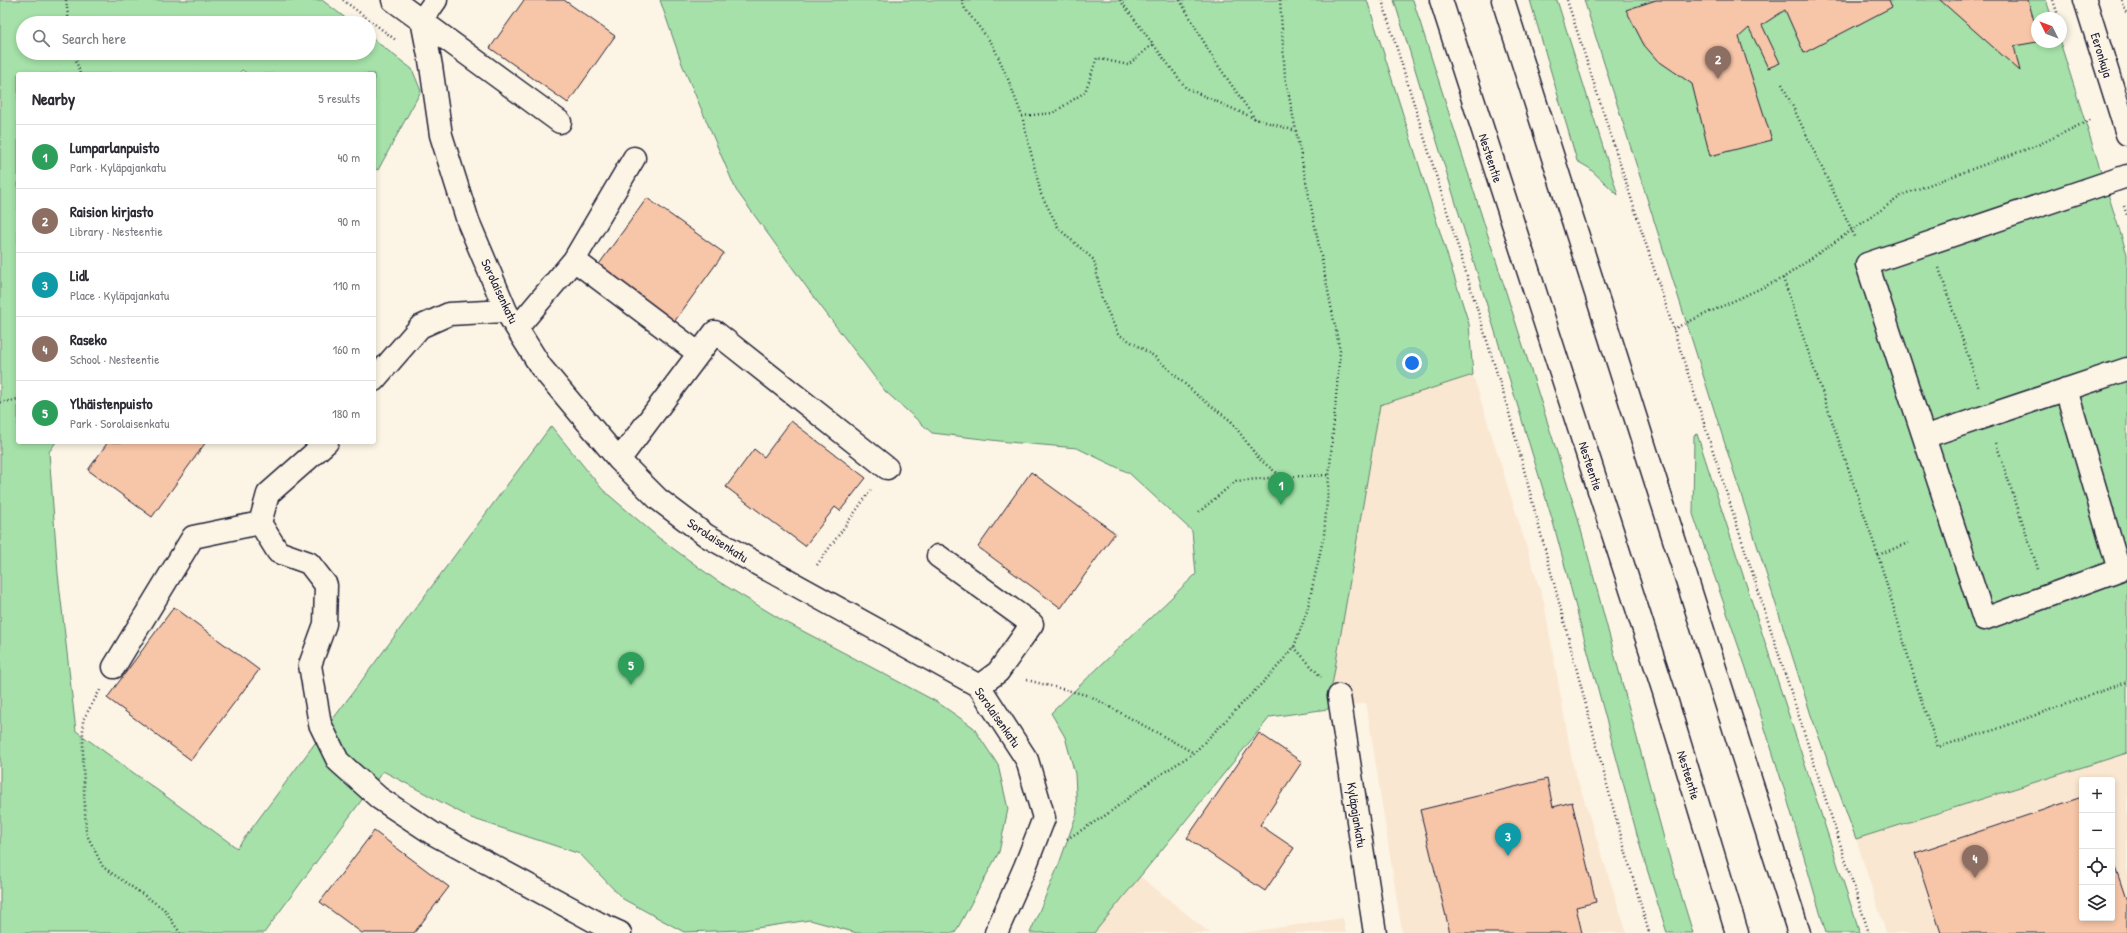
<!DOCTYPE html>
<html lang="en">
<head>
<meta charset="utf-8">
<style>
	:root { --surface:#fff; --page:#f2f2f3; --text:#2b2b33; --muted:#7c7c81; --line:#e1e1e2; --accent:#db2777 }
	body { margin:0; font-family:"Patrick Hand",sans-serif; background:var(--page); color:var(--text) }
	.controls { position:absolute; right:12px; bottom:12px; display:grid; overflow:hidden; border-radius:4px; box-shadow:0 2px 6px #0003 }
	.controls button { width:36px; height:36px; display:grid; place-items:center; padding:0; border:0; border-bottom:1px solid var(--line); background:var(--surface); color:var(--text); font:20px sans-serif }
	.compass { position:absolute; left:2031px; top:12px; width:36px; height:36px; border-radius:50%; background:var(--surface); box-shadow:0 2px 6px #0003; rotate:312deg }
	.you { position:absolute; left:1412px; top:363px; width:14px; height:14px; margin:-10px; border:3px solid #fff; border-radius:50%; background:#1a73e8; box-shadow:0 0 0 6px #1a73e833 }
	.badge { display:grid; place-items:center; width:26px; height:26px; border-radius:50%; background:var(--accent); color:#fff; font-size:13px; font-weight:700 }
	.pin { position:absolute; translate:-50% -33px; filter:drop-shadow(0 1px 2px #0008) }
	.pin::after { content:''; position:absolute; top:21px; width:14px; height:12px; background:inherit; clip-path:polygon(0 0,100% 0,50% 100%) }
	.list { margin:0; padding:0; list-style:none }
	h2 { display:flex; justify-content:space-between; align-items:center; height:52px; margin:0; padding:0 16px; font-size:17px }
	h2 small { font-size:13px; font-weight:400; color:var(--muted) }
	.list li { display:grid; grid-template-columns:26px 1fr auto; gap:12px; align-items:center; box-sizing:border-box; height:64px; padding:0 16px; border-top:1px solid var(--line) }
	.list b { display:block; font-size:15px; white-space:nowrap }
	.list p { margin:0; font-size:13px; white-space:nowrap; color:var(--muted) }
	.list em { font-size:13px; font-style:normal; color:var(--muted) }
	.icon { flex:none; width:22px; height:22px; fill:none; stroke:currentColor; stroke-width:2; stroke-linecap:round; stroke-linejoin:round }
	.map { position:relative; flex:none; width:2127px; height:933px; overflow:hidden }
	.search { position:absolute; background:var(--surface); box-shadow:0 2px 6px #0003; left:16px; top:16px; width:360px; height:44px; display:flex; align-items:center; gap:10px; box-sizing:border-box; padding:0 14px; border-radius:22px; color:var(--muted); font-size:15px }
	.panel { position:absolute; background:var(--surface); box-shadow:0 2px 6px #0003; left:16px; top:72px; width:360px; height:372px; border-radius:4px }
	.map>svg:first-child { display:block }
	.built { fill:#fae7d2; fill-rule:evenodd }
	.green { fill:#a5e1a8; stroke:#648272 }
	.building { fill:#f7c5a7; stroke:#22223b }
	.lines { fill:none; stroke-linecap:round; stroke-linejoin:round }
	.minor-casing { stroke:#22223b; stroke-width:25 }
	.major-casing { stroke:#22223b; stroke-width:25 }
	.path { stroke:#22223b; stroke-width:2.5; stroke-dasharray:1 3; stroke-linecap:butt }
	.minor { stroke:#fcf5e5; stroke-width:22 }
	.major { stroke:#fcf5e5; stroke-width:22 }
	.labels { text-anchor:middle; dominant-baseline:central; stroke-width:3; stroke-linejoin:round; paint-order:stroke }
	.street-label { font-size:13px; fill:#22223b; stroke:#fcf5e5 }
</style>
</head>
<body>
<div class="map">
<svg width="2127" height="933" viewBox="0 0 2127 933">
	<rect width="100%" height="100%" fill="#fcf5e5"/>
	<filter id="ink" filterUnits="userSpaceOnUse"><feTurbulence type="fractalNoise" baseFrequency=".025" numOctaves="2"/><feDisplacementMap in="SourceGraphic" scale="8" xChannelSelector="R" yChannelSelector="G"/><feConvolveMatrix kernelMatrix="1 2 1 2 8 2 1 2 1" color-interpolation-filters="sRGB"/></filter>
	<g filter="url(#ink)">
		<path class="built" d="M1473 375 1544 602 1573 765 1627 933H1402L1366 703 1328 709 1380 404Z
			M2127 753V933H1886L1856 839ZM2082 780H2112V918H2082Z
			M1140 876 1210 933H1094Z
			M1343 918 1346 933H1242Z"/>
		<path class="green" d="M0 0H322L352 23H23V53H369V36L412 69 421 91 378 170 374 168V74H248L242 70 238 74H18V442H56L49 452 58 574 76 731 237 848 551 426 603 490 659 538 716 580 782 620 937 702 973 727 998 765 1008 809 999 852 955 933H857L810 920 743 930 684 932 623 899 580 854 471 818 383 771 264 933H0Z
			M660 0H1367L1469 324 1473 375 1380 405 1328 709 1270 717 1094 933H1030L1059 864 1077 813 1075 774 1065 737 1051 713 1196 574 1192 531 1129 473 1077 448 1008 442 932 433 885 391 813 296 736 190 682 64Z
			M1394 0H1413L1577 515 1666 846 1693 933H1667L1642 853 1553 522Z
			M1530 0H1557L1618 195 1589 168 1577 161Z
			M1584 0H2046L2052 18H2037V42H2060L2127 254V753L1856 839 1811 715Z
			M1697 434 1860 933H1826L1786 795 1746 668 1693 514 1694 435Z"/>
		<path class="building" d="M524 0H564L615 36 568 103 490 48Z
			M1656 0H1889L1892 7 1804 53 1785 10 1762 25 1780 63 1768 68 1749 28 1739 37 1772 140 1710 156 1692 84 1657 60 1644 45 1626 10Z
			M1940 0H2028L2037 31V42L2014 46 2020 71Z
			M647 198 724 253 674 322 597 267Z
			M791 421 866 478 840 511 835 507 805 546 726 487 754 449 764 457Z
			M108 442H206L152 517 88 470Z
			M1031 472 1115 533 1061 608 978 547Z
			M174 607 259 670 191 760 107 698Z
			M1259 733 1302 762 1260 825 1294 848 1265 891 1187 838Z
			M1547 779 1553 807 1572 802 1596 902 1576 907 1582 933H1450L1420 810Z
			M2082 797V918H2112V857L2127 902V933H1941L1915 853Z
			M374 831 449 887 414 933H362L320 902Z"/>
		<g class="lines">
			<g class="minor-casing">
				<path id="minor" d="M393 0 560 122
					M436 0 422 20 431 66 441 135 468 221 506 311 541 367 619 460 658 499 707 536 979 686 1027 760 1044 818 1025 867 996 933
					M2085 0 2127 134
					M2127 176 1867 264 1984 619 2127 567
					M574 260 698 353
					M517 328 574 260 634 158
					M374 380 420 327 449 314 506 311
					M2066 389 2119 570
					M1924 437 2127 369
					M327 442 268 494 260 523 278 552 309 563 326 585 325 624 310 665 320 724 338 761 379 798 432 833 598 923 620 933
					M619 460 715 332 887 468
					M938 556 1032 624 998 672 979 686
					M114 667 193 537 260 523
					M1339 696 1375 933"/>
			</g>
			<g class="major-casing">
				<path id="major" d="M1441 0 1664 692 1737 933
					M1503 0 1799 933"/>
			</g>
			<path class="path" d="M66 0 69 23
				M343 0 397 41
				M962 0 965 9 993 45 1008 79 1022 116 1041 194 1059 229 1094 260 1102 299 1118 334 1154 356 1197 395 1231 421 1259 459 1282 477 1330 475
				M1120 0 1186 88 1256 119 1296 131
				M1180 0 1213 58 1255 119
				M1382 0 1508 409 1615 815 1649 933
				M1567 0 1869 933
				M2053 0 2059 18
				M2122 0 2127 15
				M2061 24 2064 33
				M74 53 80 74
				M1782 84 1856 239
				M1022 116 1053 113 1085 92 1097 58 1128 65 1153 44
				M2124 206 2127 215
				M1939 268 1979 389
				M1783 278 1878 555 1922 703 1938 747 1994 730 2127 682
				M1673 329 1783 278 1904 194 2038 145 2092 119
				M0 403 18 399
				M1996 443 2038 569
				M1199 512 1236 481 1281 477
				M1878 555 1908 543
				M817 565 871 490
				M1294 647 1321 677
				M1027 680 1090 696 1194 753
				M100 690 83 720V765L86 833 103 867 164 909 180 933
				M1067 839 1106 815 1152 780 1194 753 1273 672 1294 647 1307 611 1324 535 1340 351 1285 76 1280 0"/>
			<use href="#minor" class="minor"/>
			<use href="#major" class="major"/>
		</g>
	</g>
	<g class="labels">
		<g class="street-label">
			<text transform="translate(2102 55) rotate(73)">Eeronkuja</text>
			<text transform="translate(1491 158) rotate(72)">Nesteentie</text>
			<text transform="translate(500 291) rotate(65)">Sorolaisenkatu</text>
			<text transform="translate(1591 466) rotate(72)">Nesteentie</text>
			<text transform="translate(718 540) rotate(33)">Sorolaisenkatu</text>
			<text transform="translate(998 717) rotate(55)">Sorolaisenkatu</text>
			<text transform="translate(1689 775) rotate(73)">Nesteentie</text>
			<text transform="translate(1357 815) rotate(81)">Kyläpajankatu</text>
		</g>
	</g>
</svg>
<div class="controls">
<button>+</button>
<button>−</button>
<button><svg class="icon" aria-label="locate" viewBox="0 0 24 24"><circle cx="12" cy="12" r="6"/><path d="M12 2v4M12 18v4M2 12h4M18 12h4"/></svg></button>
<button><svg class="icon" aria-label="layers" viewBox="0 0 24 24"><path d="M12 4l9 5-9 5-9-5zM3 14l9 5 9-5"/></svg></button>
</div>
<svg class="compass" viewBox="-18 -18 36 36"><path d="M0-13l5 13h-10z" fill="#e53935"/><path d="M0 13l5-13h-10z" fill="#7c7c81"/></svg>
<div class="you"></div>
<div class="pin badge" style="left:1281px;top:505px;background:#2e9e5b">1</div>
<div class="pin badge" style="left:1718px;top:79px;background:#8d6e63">2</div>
<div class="pin badge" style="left:1508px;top:856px;background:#0f9aa8">3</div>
<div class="pin badge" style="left:1975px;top:878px;background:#8d6e63">4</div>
<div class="pin badge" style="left:631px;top:685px;background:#2e9e5b">5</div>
<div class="search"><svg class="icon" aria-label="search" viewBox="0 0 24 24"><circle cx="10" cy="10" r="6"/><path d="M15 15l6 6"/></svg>Search here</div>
<section class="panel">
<h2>Nearby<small>5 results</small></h2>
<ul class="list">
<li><span class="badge" style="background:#2e9e5b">1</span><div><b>Lumparlanpuisto</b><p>Park · Kyläpajankatu</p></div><em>40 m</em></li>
<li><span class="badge" style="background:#8d6e63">2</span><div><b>Raision kirjasto</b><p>Library · Nesteentie</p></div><em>90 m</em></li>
<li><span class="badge" style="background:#0f9aa8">3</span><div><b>Lidl</b><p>Place · Kyläpajankatu</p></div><em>110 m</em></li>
<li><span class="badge" style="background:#8d6e63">4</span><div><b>Raseko</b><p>School · Nesteentie</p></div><em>160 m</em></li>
<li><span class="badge" style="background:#2e9e5b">5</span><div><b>Ylhäistenpuisto</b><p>Park · Sorolaisenkatu</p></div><em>180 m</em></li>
</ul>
</section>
</div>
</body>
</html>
